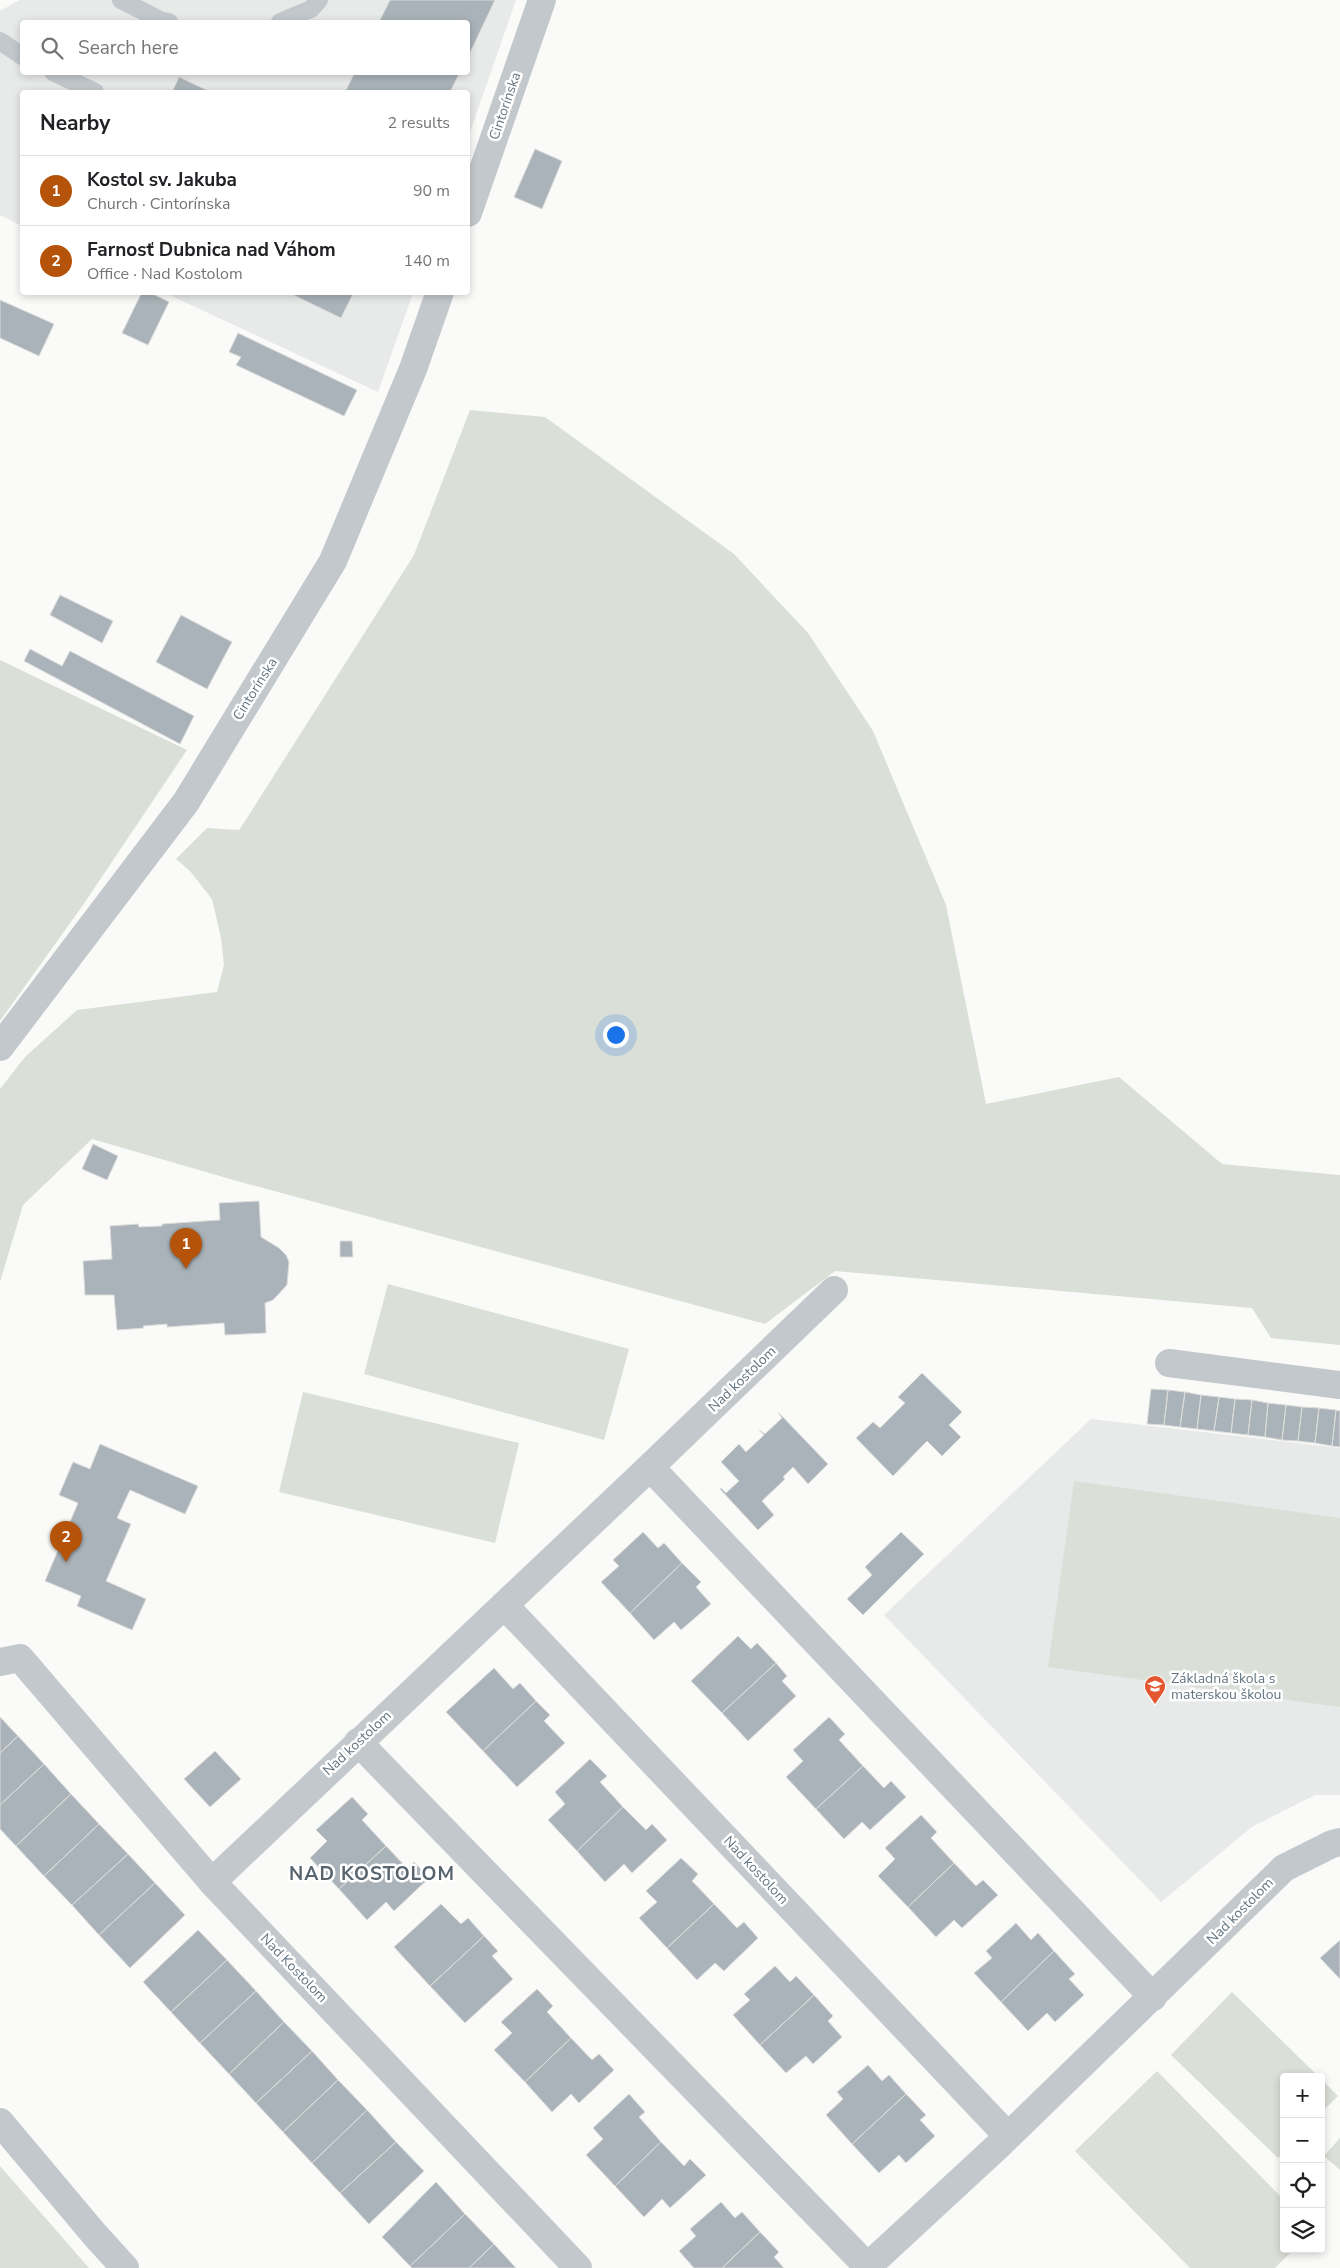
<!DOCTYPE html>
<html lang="en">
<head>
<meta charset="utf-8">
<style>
	:root { --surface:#fff; --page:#f6f6f6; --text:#202124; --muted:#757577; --line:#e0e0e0; --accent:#b45309 }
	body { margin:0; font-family:"Nunito Sans",sans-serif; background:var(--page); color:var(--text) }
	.controls { position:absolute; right:15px; bottom:15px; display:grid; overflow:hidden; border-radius:5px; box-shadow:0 2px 8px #0003 }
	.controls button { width:45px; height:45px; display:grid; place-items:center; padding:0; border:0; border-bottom:1px solid var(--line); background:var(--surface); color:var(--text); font:25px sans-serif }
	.you { position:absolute; left:615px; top:1034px; width:18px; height:18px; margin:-12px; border:4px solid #fff; border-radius:50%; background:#1a73e8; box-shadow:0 0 0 8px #1a73e833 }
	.badge { display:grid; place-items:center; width:32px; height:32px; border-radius:50%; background:var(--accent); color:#fff; font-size:16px; font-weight:700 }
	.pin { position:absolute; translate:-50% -41px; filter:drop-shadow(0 1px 2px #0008) }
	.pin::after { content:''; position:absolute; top:26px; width:18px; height:15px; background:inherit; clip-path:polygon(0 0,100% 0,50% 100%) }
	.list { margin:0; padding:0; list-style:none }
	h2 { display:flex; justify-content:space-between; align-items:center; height:65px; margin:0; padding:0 20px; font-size:21px }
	h2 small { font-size:16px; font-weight:400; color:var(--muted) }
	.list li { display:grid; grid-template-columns:32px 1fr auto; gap:15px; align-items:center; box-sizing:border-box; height:70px; padding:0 20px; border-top:1px solid var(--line) }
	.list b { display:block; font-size:19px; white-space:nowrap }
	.list p { margin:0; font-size:16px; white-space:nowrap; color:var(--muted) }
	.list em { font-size:16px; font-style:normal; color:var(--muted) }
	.icon { flex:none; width:28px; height:28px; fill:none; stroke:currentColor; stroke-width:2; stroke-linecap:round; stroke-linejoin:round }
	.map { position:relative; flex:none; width:1340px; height:2268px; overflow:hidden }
	.search { position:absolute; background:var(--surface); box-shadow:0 2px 8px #0003; left:20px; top:20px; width:450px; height:55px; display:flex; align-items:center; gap:12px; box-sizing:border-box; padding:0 18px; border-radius:5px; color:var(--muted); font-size:19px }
	.panel { position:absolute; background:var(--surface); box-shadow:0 2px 8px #0003; left:20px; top:90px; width:450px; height:205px; border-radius:5px }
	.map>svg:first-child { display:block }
	.built { fill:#e8e9e9; fill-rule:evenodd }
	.green { fill:#dadfd7 }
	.building { fill:#aab3b9; stroke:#dcdcda }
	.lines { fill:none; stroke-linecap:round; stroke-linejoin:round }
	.service { stroke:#c3c8cc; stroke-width:18 }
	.minor { stroke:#c3c8cc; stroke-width:28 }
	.labels { text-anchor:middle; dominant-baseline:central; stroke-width:5; stroke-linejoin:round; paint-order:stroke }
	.street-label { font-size:14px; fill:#657683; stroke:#fff }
	.poi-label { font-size:14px; fill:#657683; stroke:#fff; text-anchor:start }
	.district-label { font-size:19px; font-weight:bold; letter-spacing:1px; fill:#57646e; stroke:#fff }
</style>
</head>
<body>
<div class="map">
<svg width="1340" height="2268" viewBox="0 0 1340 2268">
	<rect width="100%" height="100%" fill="#fafaf8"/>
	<path class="built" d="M20 0H516L468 138V92H22V226L0 215V11ZM22 22H468V72H22Z
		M165 293H413L378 392Z
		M1091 1419 1340 1448V1795H1315L1252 1827 1161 1902 884 1615Z"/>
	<path class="green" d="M470 410 545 417 734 554 808 633 873 731 946 905 986 1104 1119 1077 1222 1164 1340 1175V1345L1271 1338 1252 1308 835 1271 765 1324 237 1181 92 1139 23 1205 0 1282V1089L25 1057 77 1010 217 992 224 965 221 938 212 899 190 871 176 859 207 828 239 830 247 818 414 555Z
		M0 660 187 750 83 905 0 1021Z
		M388 1284 629 1349 604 1440 364 1374Z
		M303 1392 519 1443 495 1543 279 1492Z
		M1074 1481 1340 1518V1707L1048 1667Z
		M1232 1992 1319 2077H1284V2152L1278 2158 1171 2055Z
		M1157 2071 1284 2200V2249H1294L1275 2268H1190L1075 2151Z
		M1321 2079 1338 2096 1321 2113Z
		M1340 2138V2170L1324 2156Z
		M0 2166 89 2268H0Z"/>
	<path class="building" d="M390 0H495L468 57V22H379Z
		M355 72H460L450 92H345Z
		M179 77 211 92H172Z
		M535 149 562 161 542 209 514 197Z
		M142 292H149L169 302 148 345 122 333Z
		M287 292H354L341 318Z
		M0 300 54 324 39 356 0 338Z
		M238 333 357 390 344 416 236 365 241 357 229 352Z
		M60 595 113 621 102 643 50 615Z
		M181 615 232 642 207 689 156 662Z
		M30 649 62 666 70 651 194 716 180 744 24 661Z
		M93 1144 118 1156 107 1180 82 1169Z
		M259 1201 261 1237 279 1248 286 1255 289 1262 287 1285 273 1300 265 1303 266 1333 225 1335 224 1323 167 1327V1324L143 1326 144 1328 117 1330 114 1295H85L83 1261 112 1259 110 1226 138 1224 139 1227 162 1226V1224L220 1220 219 1203Z
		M340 1241H352L353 1257H340Z
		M922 1373 962 1412 949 1425 961 1437 942 1456 927 1441 893 1476 856 1438 873 1422 880 1428 905 1403 898 1397Z
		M1151 1389 1168 1390 1164 1425 1147 1424Z
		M1168 1390 1185 1392 1180 1427 1164 1425Z
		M1185 1392 1201 1395 1197 1429 1180 1427Z
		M1201 1395 1219 1397 1214 1431 1197 1429Z
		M1219 1397 1235 1399 1231 1433 1214 1431Z
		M1235 1399 1252 1400 1248 1435 1231 1433Z
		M1252 1400 1268 1403 1265 1437 1248 1435Z
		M1268 1403 1286 1405 1282 1440 1265 1437Z
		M1286 1405 1302 1407 1298 1441 1282 1440Z
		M1302 1407 1319 1408 1315 1443 1298 1441Z
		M1319 1408 1336 1410 1332 1446 1315 1443Z
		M1336 1410 1340 1411V1447L1332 1446Z
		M778 1412 828 1464 808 1484 793 1467 783 1477 785 1479 762 1501 774 1515 758 1530 720 1489 721 1488 726 1493 739 1481 721 1462 739 1444 746 1452 764 1435 759 1430 765 1434 782 1418Z
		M100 1444 198 1486 185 1514 130 1490 117 1518 131 1524 106 1581 146 1599 132 1630 77 1606 81 1596 45 1581 78 1503 59 1495 73 1462 90 1469Z
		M643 1532 658 1548 664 1543 682 1563 630 1613 601 1582 619 1566 613 1560Z
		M901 1532 924 1554 863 1615 847 1599 872 1575 865 1567Z
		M682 1563 701 1582 696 1587 711 1604 681 1630 674 1622 654 1640 630 1613Z
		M738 1636 751 1649 757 1643 776 1663 722 1713 691 1681Z
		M776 1663 787 1676 782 1681 796 1696 748 1741 722 1713Z
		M494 1668 513 1689 520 1683 536 1701 483 1751 446 1712Z
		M536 1701 550 1715 544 1721 565 1743 517 1787 483 1751Z
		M0 1717 18 1736 0 1753Z
		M829 1717 845 1734 839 1740 863 1766 816 1809 786 1777 803 1761 793 1750Z
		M18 1736 44 1764 0 1805V1753Z
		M215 1751 241 1779 210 1807 184 1779Z
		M590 1759 607 1776 600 1782 623 1807 577 1851 548 1820 565 1804 555 1792Z
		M44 1764 71 1794 16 1846 0 1829V1805Z
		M863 1766 884 1788 891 1781 906 1797 870 1830 862 1822 844 1839 816 1809Z
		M71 1794 99 1824 44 1876 16 1846Z
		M352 1797 368 1814 362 1820 386 1846 339 1889 310 1858 327 1841 316 1830Z
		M623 1807 646 1830 652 1824 667 1840 632 1873 624 1864 605 1882 577 1851Z
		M921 1815 937 1832 931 1838 954 1863 908 1907 878 1876 895 1859 885 1848Z
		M99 1824 128 1854 72 1905 44 1876Z
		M386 1846 407 1868 414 1862 429 1878 394 1911 386 1902 367 1920 339 1889Z
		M128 1854 155 1883 99 1935 72 1905Z
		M681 1858 698 1874 692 1881 714 1904 667 1948 639 1918 657 1902 646 1891Z
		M954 1863 976 1886 983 1880 998 1895 962 1928 954 1920 936 1937 908 1907Z
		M155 1883 185 1915 130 1968 99 1935Z
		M441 1904 461 1924 468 1918 484 1936 430 1986 394 1947Z
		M714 1904 737 1928 744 1922 758 1938 724 1971 715 1963 697 1980 667 1948Z
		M1016 1923 1031 1940 1038 1933 1054 1951 1001 2002 974 1973 992 1958 986 1951Z
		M198 1930 227 1960 171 2012 143 1982Z
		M484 1936 498 1951 492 1956 513 1979 465 2023 430 1986Z
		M1340 1940V1979L1320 1958Z
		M1054 1951 1075 1974 1069 1979 1084 1995 1055 2022 1047 2013 1028 2031 1001 2002Z
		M227 1960 256 1991 200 2043 171 2012Z
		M775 1966 790 1982 796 1976 814 1995 760 2045 733 2015 750 2000 744 1994Z
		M537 1989 553 2006 547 2012 571 2038 525 2082 494 2050 512 2033 501 2022Z
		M256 1991 284 2022 229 2074 200 2043Z
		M814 1995 833 2016 828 2021 842 2037 813 2064 806 2056 786 2073 760 2045Z
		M284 2022 312 2051 256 2103 229 2074Z
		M571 2038 592 2060 599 2054 614 2070 579 2103 571 2094 552 2112 525 2082Z
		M312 2051 338 2080 283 2132 256 2103Z
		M868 2065 882 2081 889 2075 906 2094 852 2144 826 2115 843 2099 837 2092Z
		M338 2080 367 2110 312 2163 283 2132Z
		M629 2094 645 2112 639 2117 661 2142 615 2186 586 2155 603 2139 593 2128Z
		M906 2094 926 2115 920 2120 935 2136 906 2163 899 2155 879 2173 852 2144Z
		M367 2110 396 2142 340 2193 312 2163Z
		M396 2142 424 2171 369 2224 340 2193Z
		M661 2142 684 2166 690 2159 706 2175 670 2208 662 2199 644 2217 615 2186Z
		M436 2182 465 2214 410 2266 382 2237Z
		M721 2202 735 2218 742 2212 760 2232 722 2268H694L679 2251 696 2236 690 2229Z
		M465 2214 494 2244 469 2268H412L410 2266Z
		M760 2232 779 2252 774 2257 784 2268H722Z
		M494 2244 516 2268H469Z"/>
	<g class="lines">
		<path class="service" d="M121 0 162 21 169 22
			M280 22 311 9 319 0
			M0 41 22 56
			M53 72 95 92"/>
		<path class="minor" d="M468 213 542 0
			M0 1047 186 802 333 561 413 369 440 292
			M1169 1363 1340 1385
			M650 1467 1153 1997
			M504 1605 1008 2136
			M0 1662 20 1658 212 1882 578 2268
			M358 1742 869 2268
			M212 1882 650 1467 834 1290
			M0 2122 95 2235 125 2268
			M866 2268 998 2146 1284 1868 1332 1844 1340 1842"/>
	</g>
	<defs>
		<g id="school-pin" transform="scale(1.125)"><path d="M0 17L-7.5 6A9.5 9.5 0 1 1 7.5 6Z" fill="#e4572e" stroke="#fff"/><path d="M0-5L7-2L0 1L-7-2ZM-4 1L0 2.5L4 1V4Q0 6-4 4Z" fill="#fff"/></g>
	</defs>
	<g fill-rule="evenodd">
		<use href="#school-pin" x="1155" y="1686"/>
	</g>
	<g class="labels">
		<g class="street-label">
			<text transform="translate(505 106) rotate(-71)">Cintorínska</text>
			<text transform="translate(255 689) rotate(-58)">Cintorínska</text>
			<text transform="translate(742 1379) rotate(-44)">Nad kostolom</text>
			<text transform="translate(357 1743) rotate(-43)">Nad kostolom</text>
			<text transform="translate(756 1870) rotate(47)">Nad kostolom</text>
			<text transform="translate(1240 1911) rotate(-45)">Nad kostolom</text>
			<text transform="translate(294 1968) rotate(46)">Nad Kostolom</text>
		</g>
		<g class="poi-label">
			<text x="1171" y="1678">Základná škola s<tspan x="1171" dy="16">materskou školou</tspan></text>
		</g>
		<g class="district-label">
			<text x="372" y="1874">NAD KOSTOLOM</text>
		</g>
	</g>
</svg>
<div class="controls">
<button>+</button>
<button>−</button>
<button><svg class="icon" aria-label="locate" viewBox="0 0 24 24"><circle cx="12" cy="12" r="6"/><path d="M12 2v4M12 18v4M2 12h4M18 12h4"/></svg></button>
<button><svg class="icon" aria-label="layers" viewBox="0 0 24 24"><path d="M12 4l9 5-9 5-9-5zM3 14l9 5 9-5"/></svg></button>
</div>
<div class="you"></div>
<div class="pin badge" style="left:186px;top:1269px">1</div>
<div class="pin badge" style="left:66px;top:1562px">2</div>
<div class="search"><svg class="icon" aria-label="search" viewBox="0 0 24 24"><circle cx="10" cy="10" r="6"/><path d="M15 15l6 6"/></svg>Search here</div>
<section class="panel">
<h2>Nearby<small>2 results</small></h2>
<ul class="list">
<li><span class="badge">1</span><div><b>Kostol sv. Jakuba</b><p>Church · Cintorínska</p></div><em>90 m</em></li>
<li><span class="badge">2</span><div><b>Farnosť Dubnica nad Váhom</b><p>Office · Nad Kostolom</p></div><em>140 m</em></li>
</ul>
</section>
</div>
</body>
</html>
